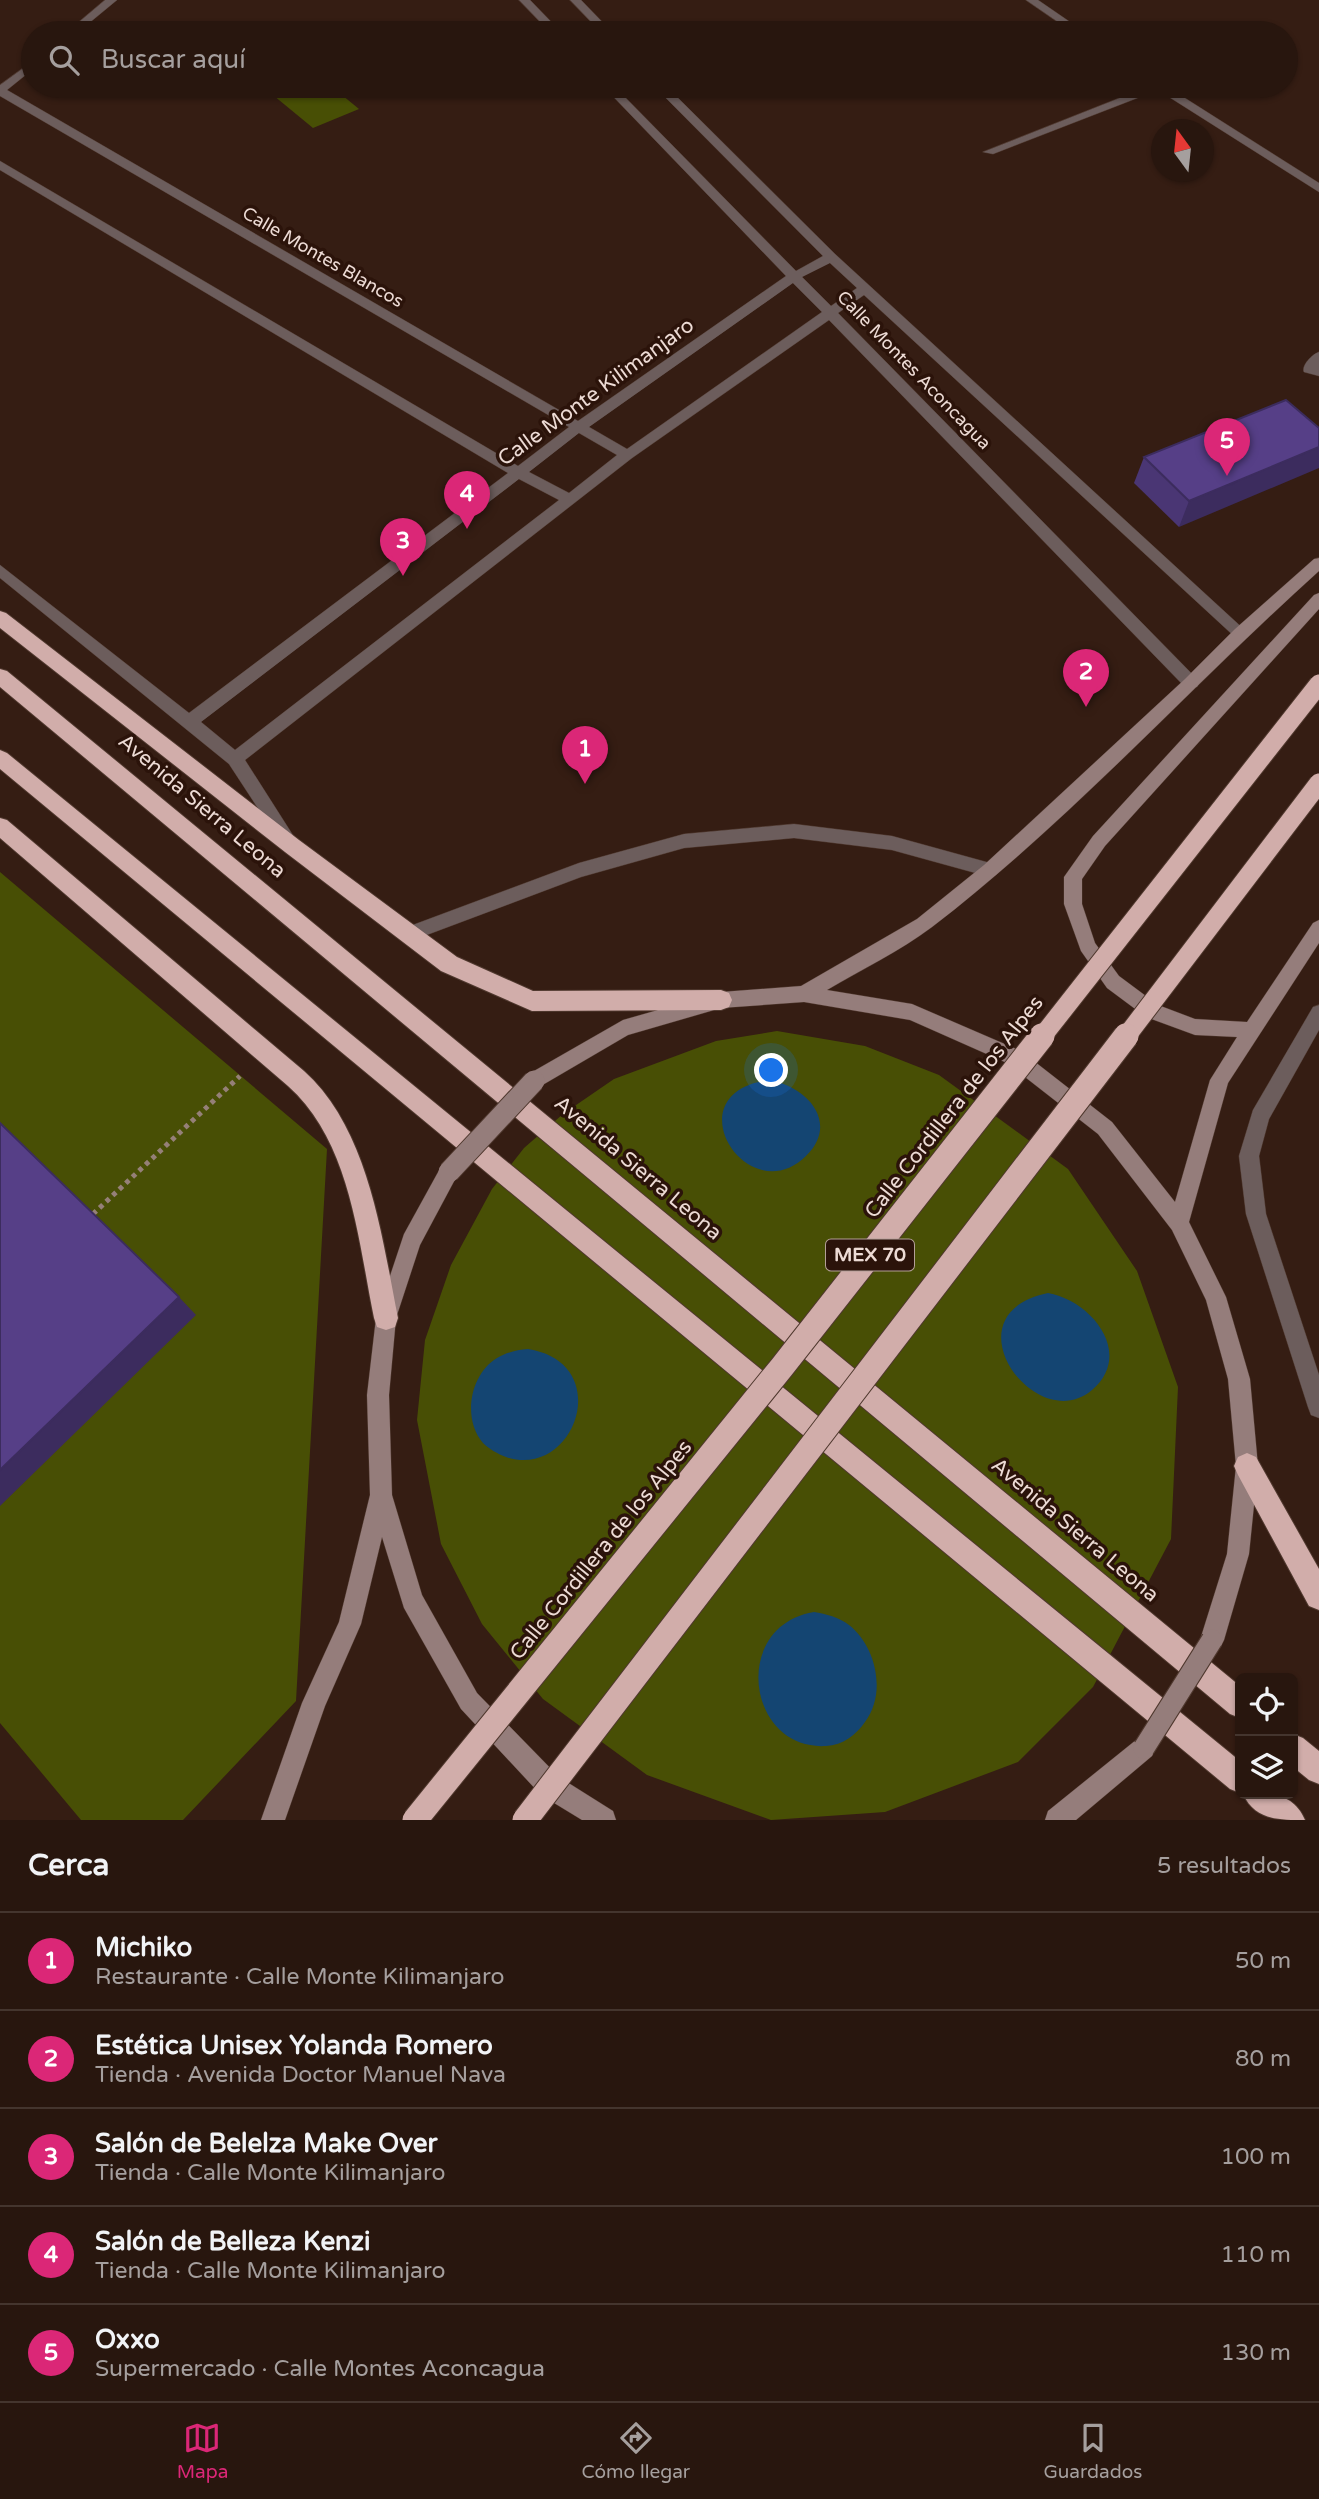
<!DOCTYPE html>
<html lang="es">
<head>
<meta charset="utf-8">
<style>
	:root { --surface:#28160e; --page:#301f17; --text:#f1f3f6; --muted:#a59f9e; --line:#44352e; --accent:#db2777 }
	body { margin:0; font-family:"Varela Round",sans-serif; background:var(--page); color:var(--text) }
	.controls { position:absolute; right:21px; bottom:21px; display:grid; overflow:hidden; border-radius:10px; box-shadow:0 2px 5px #0004 }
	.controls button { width:63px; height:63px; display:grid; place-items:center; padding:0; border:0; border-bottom:2px solid var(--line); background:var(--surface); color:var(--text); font:35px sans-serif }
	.compass { position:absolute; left:1151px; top:119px; width:63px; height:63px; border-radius:50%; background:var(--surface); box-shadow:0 2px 5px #0004; rotate:345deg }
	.you { position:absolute; left:772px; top:1071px; width:24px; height:24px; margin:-18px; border:5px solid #fff; border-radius:50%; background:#1a73e8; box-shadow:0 0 0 10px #1a73e833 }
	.badge { display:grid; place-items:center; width:46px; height:46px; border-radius:50%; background:var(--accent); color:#fff; font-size:23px; font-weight:700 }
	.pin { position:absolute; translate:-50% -58px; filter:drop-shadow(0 2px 4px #0008) }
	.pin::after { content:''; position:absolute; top:37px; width:24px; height:21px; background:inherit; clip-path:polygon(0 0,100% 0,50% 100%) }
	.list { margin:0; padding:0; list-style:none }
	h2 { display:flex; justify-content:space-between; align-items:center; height:91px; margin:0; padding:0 28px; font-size:30px }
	h2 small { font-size:23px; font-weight:400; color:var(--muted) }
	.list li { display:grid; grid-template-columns:46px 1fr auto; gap:21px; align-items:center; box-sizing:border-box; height:98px; padding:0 28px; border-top:2px solid var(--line) }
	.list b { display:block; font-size:26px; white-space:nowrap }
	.list p { margin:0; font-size:23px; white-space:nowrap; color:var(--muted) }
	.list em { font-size:23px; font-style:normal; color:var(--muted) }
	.icon { flex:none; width:38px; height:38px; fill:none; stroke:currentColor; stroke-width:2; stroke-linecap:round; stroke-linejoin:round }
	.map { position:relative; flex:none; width:1319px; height:1820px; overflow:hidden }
	.search { position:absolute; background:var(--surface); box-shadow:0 2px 5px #0004; left:21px; right:21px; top:21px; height:77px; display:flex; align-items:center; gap:18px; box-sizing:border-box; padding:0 24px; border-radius:38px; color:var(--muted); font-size:26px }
	.sheet { height:581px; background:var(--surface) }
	nav { display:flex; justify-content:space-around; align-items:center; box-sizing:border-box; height:98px; border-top:2px solid var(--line); background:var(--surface); font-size:19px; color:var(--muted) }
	nav a { display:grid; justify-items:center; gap:4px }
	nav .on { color:var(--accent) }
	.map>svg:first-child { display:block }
	.green { fill:#484f05 }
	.water { fill:#144572 }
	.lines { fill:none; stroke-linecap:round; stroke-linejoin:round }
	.lane-casing { stroke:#4f382e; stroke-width:1 }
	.street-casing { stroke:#4f382e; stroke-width:1 }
	.secondary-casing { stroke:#4f382e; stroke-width:1 }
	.highway-casing { stroke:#4f382e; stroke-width:2 }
	.path { stroke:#958078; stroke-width:5; stroke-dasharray:4.5 4.5; stroke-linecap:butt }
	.lane { fill:#6c5d5c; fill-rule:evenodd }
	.street { fill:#6c5d5c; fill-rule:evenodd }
	.secondary { fill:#957d7b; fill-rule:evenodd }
	.highway { fill:#d1adaa; fill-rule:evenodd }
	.secondary-bridge-casing { stroke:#4f382e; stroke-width:23; stroke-linecap:butt }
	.highway-bridge-far1-casing { stroke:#4f382e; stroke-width:21; stroke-linecap:butt }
	.highway-bridge-casing { stroke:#4f382e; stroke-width:27; stroke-linecap:butt }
	.secondary-bridge { stroke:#957d7b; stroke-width:21 }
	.highway-bridge-far1 { stroke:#d1adaa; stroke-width:19 }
	.highway-bridge { stroke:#d1adaa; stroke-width:25 }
	.wall { fill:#4a3674 }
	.shaded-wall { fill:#3c2c5e }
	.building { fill:#563f87; stroke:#3c2c5e; stroke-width:2 }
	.labels { text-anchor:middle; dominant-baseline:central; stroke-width:7; stroke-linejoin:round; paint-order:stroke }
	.far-street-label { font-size:18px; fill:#eddbd5; stroke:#2b130a }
	.shield { fill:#2b130a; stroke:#b39f98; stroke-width:2 }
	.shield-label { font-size:19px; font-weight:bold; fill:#eddbd5 }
	.street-label { font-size:21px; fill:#eddbd5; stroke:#2b130a }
</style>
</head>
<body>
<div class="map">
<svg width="1319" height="1820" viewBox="0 0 1319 1820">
	<rect width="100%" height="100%" fill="#351d13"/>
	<path class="green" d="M262 86H331L359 109 313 128Z
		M0 872 327 1149 296 1701 183 1820H81L0 1723Z
		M777 1031 865 1046 939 1075 1068 1169 1137 1271 1178 1387 1171 1539 1093 1687 1018 1762 885 1812 771 1820 647 1775 543 1699 482 1624 441 1544 417 1420 425 1340 451 1265 492 1189 524 1148 563 1114 614 1079 716 1041Z"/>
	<path class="water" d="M769 1080C807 1086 840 1123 806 1156 748 1213 671 1093 769 1080Z
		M1048 1293C1090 1300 1135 1353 1092 1390 1036 1438 945 1314 1048 1293Z
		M528 1349C616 1363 575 1480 506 1457 498 1454 489 1449 483 1443 462 1419 470 1374 497 1358 507 1352 517 1350 528 1349Z
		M814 1612C826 1614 839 1617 849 1625 876 1646 887 1693 865 1722 856 1735 843 1745 826 1746 747 1751 730 1626 814 1612Z"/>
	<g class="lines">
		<g class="lane-casing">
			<path id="lane" d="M1319 352V376L1304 372C1301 366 1312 354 1319 352Z
				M794 824 892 836 990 863 996 865 999 870 996 875 990 877 892 850 794 838 684 848 581 877 408 942 402 939 399 934 402 929 579 863 684 834Z"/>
		</g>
		<g class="street-casing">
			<path id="street" d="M105 0H117L77 33H66Z
				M519 0H530L562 33H551Z
				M570 0H581L613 33H602Z
				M1026 0H1038L1086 33H1074Z
				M33 61V69L7 90 578 421 786 276 603 86H614L796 271 823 256 654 86H666L835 254 1248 633 1240 639 1235 637 864 295 838 313 1197 679 1199 683 1197 687H1185L829 320 632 458 245 760 296 840 294 845H282L229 764 0 578V565L189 713 508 473 0 170V161L518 466 569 427 0 96V85ZM830 263 857 288 831 306 802 277ZM793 283 822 312 627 449 589 427ZM579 433 617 455 569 493 529 472ZM519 479 559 500 235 750 201 722Z
				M1150 86H1166L1319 183V192L1158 90 993 154 983 152Z
				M1319 1005V1030L1269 1119 1259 1156 1266 1214 1319 1375V1418L1311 1415 1308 1407 1246 1214 1239 1156 1253 1110 1313 1007Z"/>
		</g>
		<g class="secondary-casing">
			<path id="secondary" d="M1319 558V571C1189 688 1070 821 932 927 900 951 861 970 827 990L912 1004 1021 1051 1112 1122 1175 1202 1210 1080 1237 1037 1195 1035 1146 1017 1107 988 1081 951 1064 904V877L1093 836 1314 595 1319 593V609L1105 846 1082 879V904L1095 943 1119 976 1158 1005 1195 1019 1247 1022 1313 923 1319 920V943L1228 1083 1189 1222 1226 1297 1250 1379 1258 1466 1249 1554 1224 1640 1220 1648 1212 1652 1204 1648 1200 1640 1227 1554 1236 1466 1228 1379 1206 1300 1172 1230 1098 1134 1007 1063 910 1020 804 1002 721 1008 628 1035 534 1090 527 1087 525 1081 527 1075 623 1020 721 992 801 986 917 919 984 865 1185 679 1235 629 1314 559Z
				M449 1163 456 1165 459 1172 420 1245 396 1318 389 1395 392 1495 422 1595 477 1693 559 1777 613 1811 616 1820H582L541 1795 461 1709 404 1608 382 1537 361 1624 325 1706 285 1820H261L302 1703 339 1622 370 1495 367 1395 376 1318 404 1234 442 1165Z
				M1144 1736 1152 1740 1156 1748 1152 1756 1076 1820H1045L1048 1811 1136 1740Z"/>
		</g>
		<g class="highway-casing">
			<path id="highway" d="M0 611 6 613 299 840 457 957 533 991 721 990 729 993 732 1000 729 1007 721 1010 532 1011 441 971 285 852 0 628Z
				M0 669 7 671 1240 1686V1718L1230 1714 0 687Z
				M0 750 7 753 1240 1761V1793L1230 1789 0 769Z
				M0 818 7 820 304 1071C369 1129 382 1238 398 1318L395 1327 386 1330 377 1327 374 1318C358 1241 351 1142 288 1086L0 838Z
				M1247 1453 1256 1457 1319 1569V1610L1309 1606 1238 1475 1234 1466 1238 1457Z
				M1293 1734 1303 1738 1319 1751V1784L1309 1780 1293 1767Z
				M1243 1794C1269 1793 1293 1792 1305 1820 1278 1820 1255 1820 1243 1794Z"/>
		</g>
		<path class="path" d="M93 1214 240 1076"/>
		<use href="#lane" class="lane"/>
		<use href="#street" class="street"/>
		<use href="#secondary" class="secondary"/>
		<use href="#highway" class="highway"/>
		<g class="secondary-bridge-casing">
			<path id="secondary-bridge" d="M449 1172 534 1081
				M1144 1748 1212 1640"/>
		</g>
		<g class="highway-bridge-far1-casing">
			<path id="highway-bridge-far1" d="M1041 1038 1319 684
				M1125 1038 1319 783"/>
		</g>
		<g class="highway-bridge-casing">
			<path id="highway-bridge" d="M415 1820 782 1367 1042 1036
				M525 1820 1126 1036"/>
		</g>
		<use href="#secondary-bridge" class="secondary-bridge"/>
		<use href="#highway-bridge-far1" class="highway-bridge-far1"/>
		<use href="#highway-bridge" class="highway-bridge"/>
	</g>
	<path class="wall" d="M1286 400 1179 527 1134 483 1144 457Z"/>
	<path class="shaded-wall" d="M1319 447V468L1179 527 1189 501Z
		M179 1297 196 1315 0 1506V1470Z"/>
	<path class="building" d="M1286 400 1319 428V447L1189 501 1144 457Z
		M0 1123 179 1297 0 1470Z"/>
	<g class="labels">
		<g class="far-street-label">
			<text transform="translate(323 257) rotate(30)">Calle Montes Blancos</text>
			<text transform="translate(914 370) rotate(46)">Calle Montes Aconcagua</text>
		</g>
		<rect class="shield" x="826" y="1239.5" width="88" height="31" rx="5"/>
		<g class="shield-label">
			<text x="870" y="1255">MEX 70</text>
		</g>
		<g class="street-label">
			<text transform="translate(596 392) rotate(-36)">Calle Monte Kilimanjaro</text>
			<text transform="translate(202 806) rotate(40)">Avenida Sierra Leona</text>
			<text transform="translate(954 1107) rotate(-52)">Calle Cordillera de los Alpes</text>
			<text transform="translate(638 1168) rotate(40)">Avenida Sierra Leona</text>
			<text transform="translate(1075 1530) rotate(40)">Avenida Sierra Leona</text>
			<text transform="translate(601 1550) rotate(-51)">Calle Cordillera de los Alpes</text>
		</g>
	</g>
</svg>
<div class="controls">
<button><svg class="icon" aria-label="locate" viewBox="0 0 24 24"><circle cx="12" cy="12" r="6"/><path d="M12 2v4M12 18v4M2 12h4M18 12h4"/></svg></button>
<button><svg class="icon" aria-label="layers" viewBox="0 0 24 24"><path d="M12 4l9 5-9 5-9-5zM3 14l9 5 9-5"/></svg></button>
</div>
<svg class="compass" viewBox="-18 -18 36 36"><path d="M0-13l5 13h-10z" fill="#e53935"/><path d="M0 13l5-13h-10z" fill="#a59f9e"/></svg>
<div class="you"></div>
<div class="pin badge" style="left:585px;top:784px">1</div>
<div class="pin badge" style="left:1086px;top:707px">2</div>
<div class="pin badge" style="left:403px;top:576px">3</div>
<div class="pin badge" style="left:467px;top:529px">4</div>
<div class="pin badge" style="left:1227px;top:476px">5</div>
<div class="search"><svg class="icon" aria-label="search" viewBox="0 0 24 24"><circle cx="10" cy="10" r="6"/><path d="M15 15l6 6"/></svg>Buscar aquí</div>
</div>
<section class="sheet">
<h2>Cerca<small>5 resultados</small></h2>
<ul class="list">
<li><span class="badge">1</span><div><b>Michiko</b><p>Restaurante · Calle Monte Kilimanjaro</p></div><em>50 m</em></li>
<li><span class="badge">2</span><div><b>Estética Unisex Yolanda Romero</b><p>Tienda · Avenida Doctor Manuel Nava</p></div><em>80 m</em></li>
<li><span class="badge">3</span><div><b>Salón de Belelza Make Over</b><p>Tienda · Calle Monte Kilimanjaro</p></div><em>100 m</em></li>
<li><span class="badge">4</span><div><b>Salón de Belleza Kenzi</b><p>Tienda · Calle Monte Kilimanjaro</p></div><em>110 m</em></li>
<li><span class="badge">5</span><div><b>Oxxo</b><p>Supermercado · Calle Montes Aconcagua</p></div><em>130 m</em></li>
</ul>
</section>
<nav>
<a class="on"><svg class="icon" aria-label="map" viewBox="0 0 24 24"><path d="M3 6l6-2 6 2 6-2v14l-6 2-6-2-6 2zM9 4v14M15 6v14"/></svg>Mapa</a>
<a><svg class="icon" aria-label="directions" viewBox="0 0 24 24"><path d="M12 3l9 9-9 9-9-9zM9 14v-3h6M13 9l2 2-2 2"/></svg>Cómo llegar</a>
<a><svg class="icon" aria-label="saved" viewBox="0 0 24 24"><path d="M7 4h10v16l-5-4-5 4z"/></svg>Guardados</a>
</nav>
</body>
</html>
